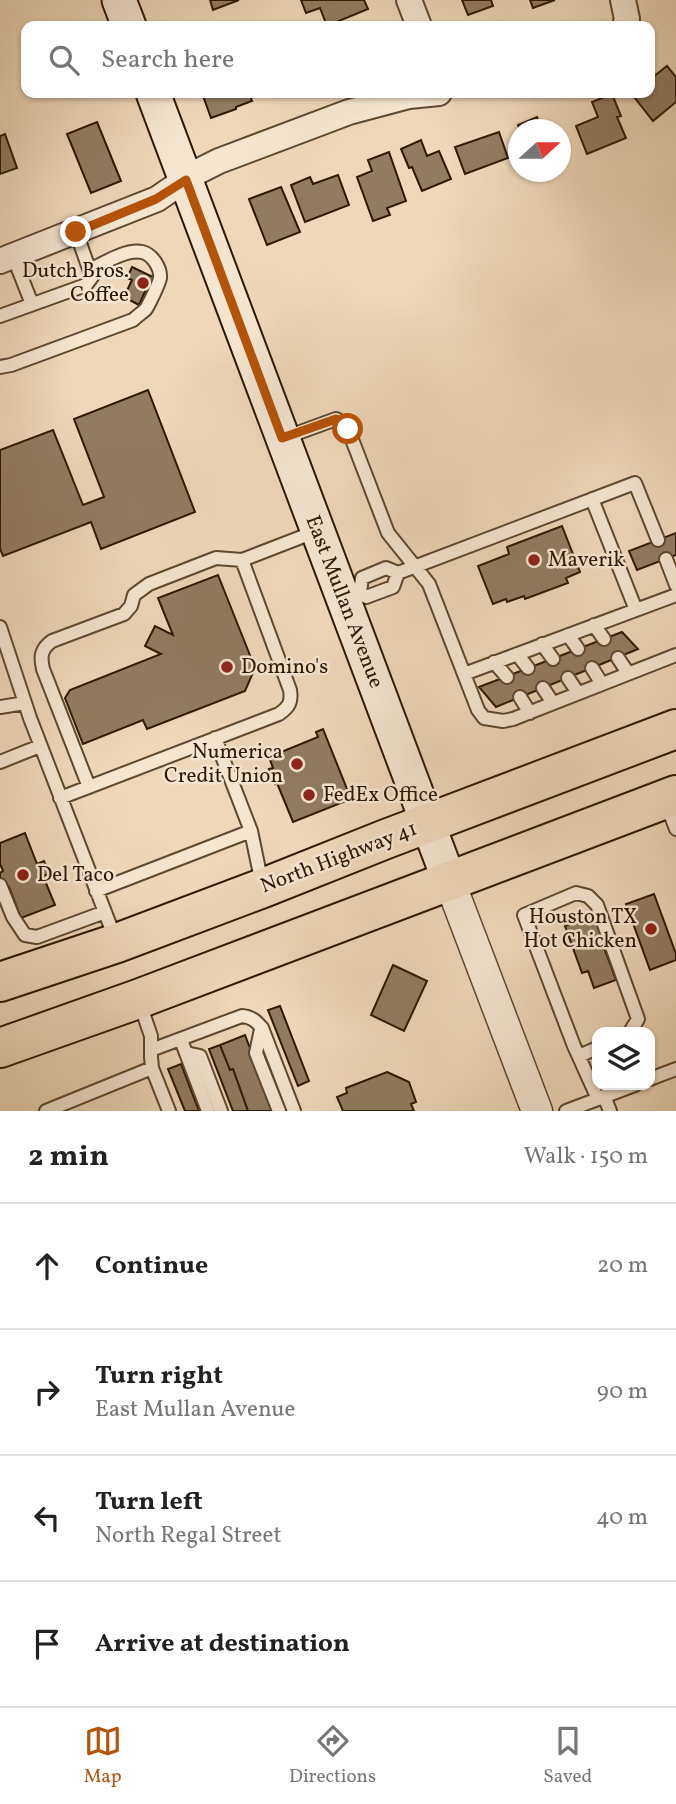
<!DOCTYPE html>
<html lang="en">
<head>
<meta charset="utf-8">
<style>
	:root { --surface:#fff; --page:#f6f6f6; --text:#222; --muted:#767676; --line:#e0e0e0; --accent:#b45309 }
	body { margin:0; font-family:Vollkorn,serif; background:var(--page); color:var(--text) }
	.controls { position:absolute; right:21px; bottom:21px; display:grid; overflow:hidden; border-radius:14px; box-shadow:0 2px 5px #0004 }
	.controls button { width:63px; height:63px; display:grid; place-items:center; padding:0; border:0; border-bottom:2px solid var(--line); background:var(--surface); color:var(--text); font:35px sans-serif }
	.compass { position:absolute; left:508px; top:119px; width:63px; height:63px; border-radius:50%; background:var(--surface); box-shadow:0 2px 5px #0004; rotate:69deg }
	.stop { position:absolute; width:21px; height:21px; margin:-16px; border:5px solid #b45309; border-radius:50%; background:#fff }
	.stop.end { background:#b45309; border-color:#fff; box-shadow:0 2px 7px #0008 }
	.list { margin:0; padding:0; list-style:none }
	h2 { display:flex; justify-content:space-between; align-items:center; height:91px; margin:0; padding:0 28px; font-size:30px }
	h2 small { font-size:23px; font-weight:400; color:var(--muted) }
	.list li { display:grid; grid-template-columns:46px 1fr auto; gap:21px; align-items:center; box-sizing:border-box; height:126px; padding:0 28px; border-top:2px solid var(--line) }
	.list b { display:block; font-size:26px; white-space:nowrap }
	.list p { margin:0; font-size:23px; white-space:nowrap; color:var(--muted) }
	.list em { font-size:23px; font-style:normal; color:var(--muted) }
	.icon { flex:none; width:38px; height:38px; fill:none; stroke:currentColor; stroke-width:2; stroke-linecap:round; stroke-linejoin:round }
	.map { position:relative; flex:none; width:676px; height:1111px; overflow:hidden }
	.search { position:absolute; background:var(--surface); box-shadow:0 2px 5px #0004; left:21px; right:21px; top:21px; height:77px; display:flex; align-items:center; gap:18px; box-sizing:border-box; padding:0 24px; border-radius:14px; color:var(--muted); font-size:26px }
	.sheet { height:595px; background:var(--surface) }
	nav { display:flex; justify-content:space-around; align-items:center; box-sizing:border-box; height:98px; border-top:2px solid var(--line); background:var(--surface); font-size:19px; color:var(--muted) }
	nav a { display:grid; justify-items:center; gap:4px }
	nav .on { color:var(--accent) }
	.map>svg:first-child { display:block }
	.building { fill:#917c60; stroke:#2d1900; stroke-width:2 }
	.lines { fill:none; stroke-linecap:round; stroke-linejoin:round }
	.service-casing { stroke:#5d492e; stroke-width:16 }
	.minor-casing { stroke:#5d492e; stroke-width:28 }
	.tertiary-casing { stroke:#5d492e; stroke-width:33 }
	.secondary-casing { stroke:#2d1900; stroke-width:37 }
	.primary-casing { stroke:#2d1900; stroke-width:42 }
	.service { stroke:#f4e6d1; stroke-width:12 }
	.minor { stroke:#f4e6d1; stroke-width:24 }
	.tertiary { stroke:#f4e6d1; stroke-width:30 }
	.secondary { stroke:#f4e6d1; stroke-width:33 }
	.primary { stroke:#eed8b8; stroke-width:38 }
	.route { stroke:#b45309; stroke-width:9 }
	.poi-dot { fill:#8f2418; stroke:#f4e6d1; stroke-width:2.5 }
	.labels { text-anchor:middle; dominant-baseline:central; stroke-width:5; stroke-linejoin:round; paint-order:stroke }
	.poi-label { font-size:21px; fill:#2d1900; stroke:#f4e6d1; text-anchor:start }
	.street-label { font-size:21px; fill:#2d1900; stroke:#f4e6d1 }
</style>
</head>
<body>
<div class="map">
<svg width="676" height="1111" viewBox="0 0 676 1111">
	<rect width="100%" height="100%" fill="#eed8b8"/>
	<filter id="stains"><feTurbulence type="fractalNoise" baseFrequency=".00286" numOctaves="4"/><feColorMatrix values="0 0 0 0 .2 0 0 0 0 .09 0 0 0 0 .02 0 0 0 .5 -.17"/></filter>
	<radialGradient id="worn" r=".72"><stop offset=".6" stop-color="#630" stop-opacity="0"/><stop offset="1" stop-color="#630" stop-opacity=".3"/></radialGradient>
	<path class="building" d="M210 0H239L213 10Z
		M301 0H364L368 9 327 26 320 8 306 13Z
		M462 0H491L493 6 468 15Z
		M530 0H555L533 8Z
		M667 66 676 77V102L653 121 631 93H650V77L652 75 653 77Z
		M202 93H249L252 101 236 107V109L211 118Z
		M612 94 621 116 617 117 626 138 587 154 576 126 598 117 592 102Z
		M537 117 542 130H520L518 125Z
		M97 122 121 181 91 193 67 134Z
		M499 132 508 158 465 174 455 147Z
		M5 134 17 168 0 174V136Z
		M560 134 569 156 560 159Z
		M421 140 427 156 439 151 451 179 422 191 412 167 409 168 401 149Z
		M389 152 406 201 387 208 390 215 373 221 357 177 372 171 368 160Z
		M338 175 349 205 305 222 291 185 310 177 313 184Z
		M281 187 300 232 267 245 249 199Z
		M132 267 157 279 153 289 147 287 139 305 124 297 132 280 127 278Z
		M148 390 195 512 101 549 91 522 3 556 0 549V450L53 430 83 505 104 497 74 419Z
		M562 526 580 572 566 578 568 583 525 599 524 596 507 602 506 599 493 604 478 566 509 554 507 547Z
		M676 533V555L637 570 629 551Z
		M218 575 255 668 245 691 147 729 143 720 83 744 65 698 70 690 161 654 145 646 155 626 173 635 158 598Z
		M622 632 638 649 496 707 479 687Z
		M323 729 351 799 293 822 277 783 275 784 269 769 273 768 269 757 318 737 316 732Z
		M25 833 37 864 44 861 50 874 43 876 55 905 21 918 9 887 0 890V873L3 871 0 864V843Z
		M654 894 676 954V960L650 970 626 904Z
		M594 915 605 944 603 945 616 980 594 988 588 971 582 973 565 926Z
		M393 965 427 981 404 1031 371 1015Z
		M280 1006 309 1081 298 1086 268 1010Z
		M245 1035 274 1111H248L233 1069 230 1070 220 1045Z
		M220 1045 230 1070 233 1069 248 1111H233L209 1049Z
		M181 1064 199 1111H185L168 1069Z
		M387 1072 409 1082 416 1102 411 1104 414 1111H343L337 1097 347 1093 346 1088Z"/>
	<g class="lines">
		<g class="service-casing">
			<path id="service" d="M13 256 32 304
				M0 316 86 285 92 277 76 232
				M0 367 11 365 133 320C137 316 142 313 146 309 149 304 159 284 160 278 161 268 152 254 142 252 126 249 104 263 90 270
				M284 438 336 419 343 423 348 429 388 533 429 584 478 710 484 718 503 721 513 719 676 655
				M592 499 636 610
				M666 559 676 585
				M360 592 362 578 386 568 398 573 635 483 658 540
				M353 595 360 592 366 597 393 587 398 573
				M594 625 604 639
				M0 627 30 718 115 938
				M568 635 578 649
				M542 644 553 659
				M517 654 528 668
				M618 658 628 673
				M494 662 507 677
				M592 668 602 684
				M464 674 676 595
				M568 678 578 693
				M543 688 553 703
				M520 697 530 713
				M0 707 25 703
				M215 738 251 831 262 884
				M0 762 40 746
				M89 787 43 669C40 656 41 649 52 641L124 614 131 606 134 595 149 584 216 558 242 560 317 531
				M60 798 279 714C289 707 292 702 290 690L242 560
				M666 803 676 829
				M0 885 13 917 25 935 37 937 105 912
				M96 891 251 831
				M139 1001 151 1036V1057L152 1068 169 1111
				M261 1029 256 1053 279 1111
				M181 1040 208 1111
				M151 1050 242 1016C252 1017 256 1021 262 1028L294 1111
				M186 1053 200 1056 221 1111
				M579 1056 597 1048
				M650 1079 676 1069
				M604 1096 610 1111
				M598 1099 574 1046 524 915 576 893 588 896 597 905 638 1019 630 1032
				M46 1111 152 1068
				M566 1111 635 1085"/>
		</g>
		<g class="minor-casing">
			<path id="minor" d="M409 0 419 26
				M623 0 627 19 625 26
				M0 261 157 199 195 173 219 161 349 112 409 96 439 93"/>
		</g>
		<g class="tertiary-casing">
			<path id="tertiary" d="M449 880 537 1111"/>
		</g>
		<g class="secondary-casing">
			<path id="secondary" d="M119 0 129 26
				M153 93 449 880"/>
		</g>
		<g class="primary-casing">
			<path id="primary" d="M0 982 117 943 263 888 386 839 676 729
				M0 1048 138 999 676 795"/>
		</g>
		<use href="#service" class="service"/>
		<use href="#minor" class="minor"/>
		<use href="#tertiary" class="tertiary"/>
		<use href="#secondary" class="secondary"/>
		<use href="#primary" class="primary"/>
	</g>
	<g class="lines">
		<path class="route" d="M76 232 156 199 186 180 282 438 336 419 343 423 348 429"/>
	</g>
	<g class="poi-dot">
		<circle cx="143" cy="283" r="7"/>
		<circle cx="534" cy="560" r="7"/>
		<circle cx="227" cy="667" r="7"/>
		<circle cx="297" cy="764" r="7"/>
		<circle cx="309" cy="795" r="7"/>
		<circle cx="23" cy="875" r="7"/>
		<circle cx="651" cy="929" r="7"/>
	</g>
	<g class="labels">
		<g class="poi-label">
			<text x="129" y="271" text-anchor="end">Dutch Bros.<tspan x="129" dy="24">Coffee</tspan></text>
			<text x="548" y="560">Maverik</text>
			<text x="241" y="667">Domino's</text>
			<text x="283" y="752" text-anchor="end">Numerica<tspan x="283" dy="24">Credit Union</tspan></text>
			<text x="323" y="795">FedEx Office</text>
			<text x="37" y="875">Del Taco</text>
			<text x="637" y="917" text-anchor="end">Houston TX<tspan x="637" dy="24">Hot Chicken</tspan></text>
		</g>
		<g class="street-label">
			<text transform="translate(344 602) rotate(69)">East Mullan Avenue</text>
			<text transform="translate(339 858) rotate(-21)">North Highway 41</text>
		</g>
	</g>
	<rect width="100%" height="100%" filter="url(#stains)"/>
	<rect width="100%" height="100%" fill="url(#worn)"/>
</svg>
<div class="controls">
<button><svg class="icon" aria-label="layers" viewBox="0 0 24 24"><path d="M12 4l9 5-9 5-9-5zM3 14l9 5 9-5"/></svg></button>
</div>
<svg class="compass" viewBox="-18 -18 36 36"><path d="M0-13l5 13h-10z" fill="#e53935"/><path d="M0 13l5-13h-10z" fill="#767676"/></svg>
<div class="stop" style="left:348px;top:429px"></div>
<div class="stop end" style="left:76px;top:232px"></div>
<div class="search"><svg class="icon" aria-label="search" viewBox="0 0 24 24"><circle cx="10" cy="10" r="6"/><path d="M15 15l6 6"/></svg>Search here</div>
</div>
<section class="sheet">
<h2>2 min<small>Walk · 150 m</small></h2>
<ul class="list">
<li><svg class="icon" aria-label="ahead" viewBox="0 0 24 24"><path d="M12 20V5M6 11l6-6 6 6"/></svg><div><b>Continue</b></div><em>20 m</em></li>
<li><svg class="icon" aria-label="right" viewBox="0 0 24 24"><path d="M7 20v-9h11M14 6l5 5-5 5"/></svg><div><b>Turn right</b><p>East Mullan Avenue</p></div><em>90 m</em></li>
<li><svg class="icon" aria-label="left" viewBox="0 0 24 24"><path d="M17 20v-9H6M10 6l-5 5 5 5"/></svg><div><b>Turn left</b><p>North Regal Street</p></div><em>40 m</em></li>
<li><svg class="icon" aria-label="arrive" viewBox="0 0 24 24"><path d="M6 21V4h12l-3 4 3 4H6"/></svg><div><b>Arrive at destination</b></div></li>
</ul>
</section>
<nav>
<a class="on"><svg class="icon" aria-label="map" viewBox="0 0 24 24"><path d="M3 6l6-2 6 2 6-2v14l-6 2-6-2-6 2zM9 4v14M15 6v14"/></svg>Map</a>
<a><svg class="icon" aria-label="directions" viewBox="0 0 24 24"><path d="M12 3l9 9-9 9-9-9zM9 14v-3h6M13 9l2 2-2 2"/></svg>Directions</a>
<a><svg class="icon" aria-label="saved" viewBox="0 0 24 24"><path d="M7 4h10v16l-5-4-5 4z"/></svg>Saved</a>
</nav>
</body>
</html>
